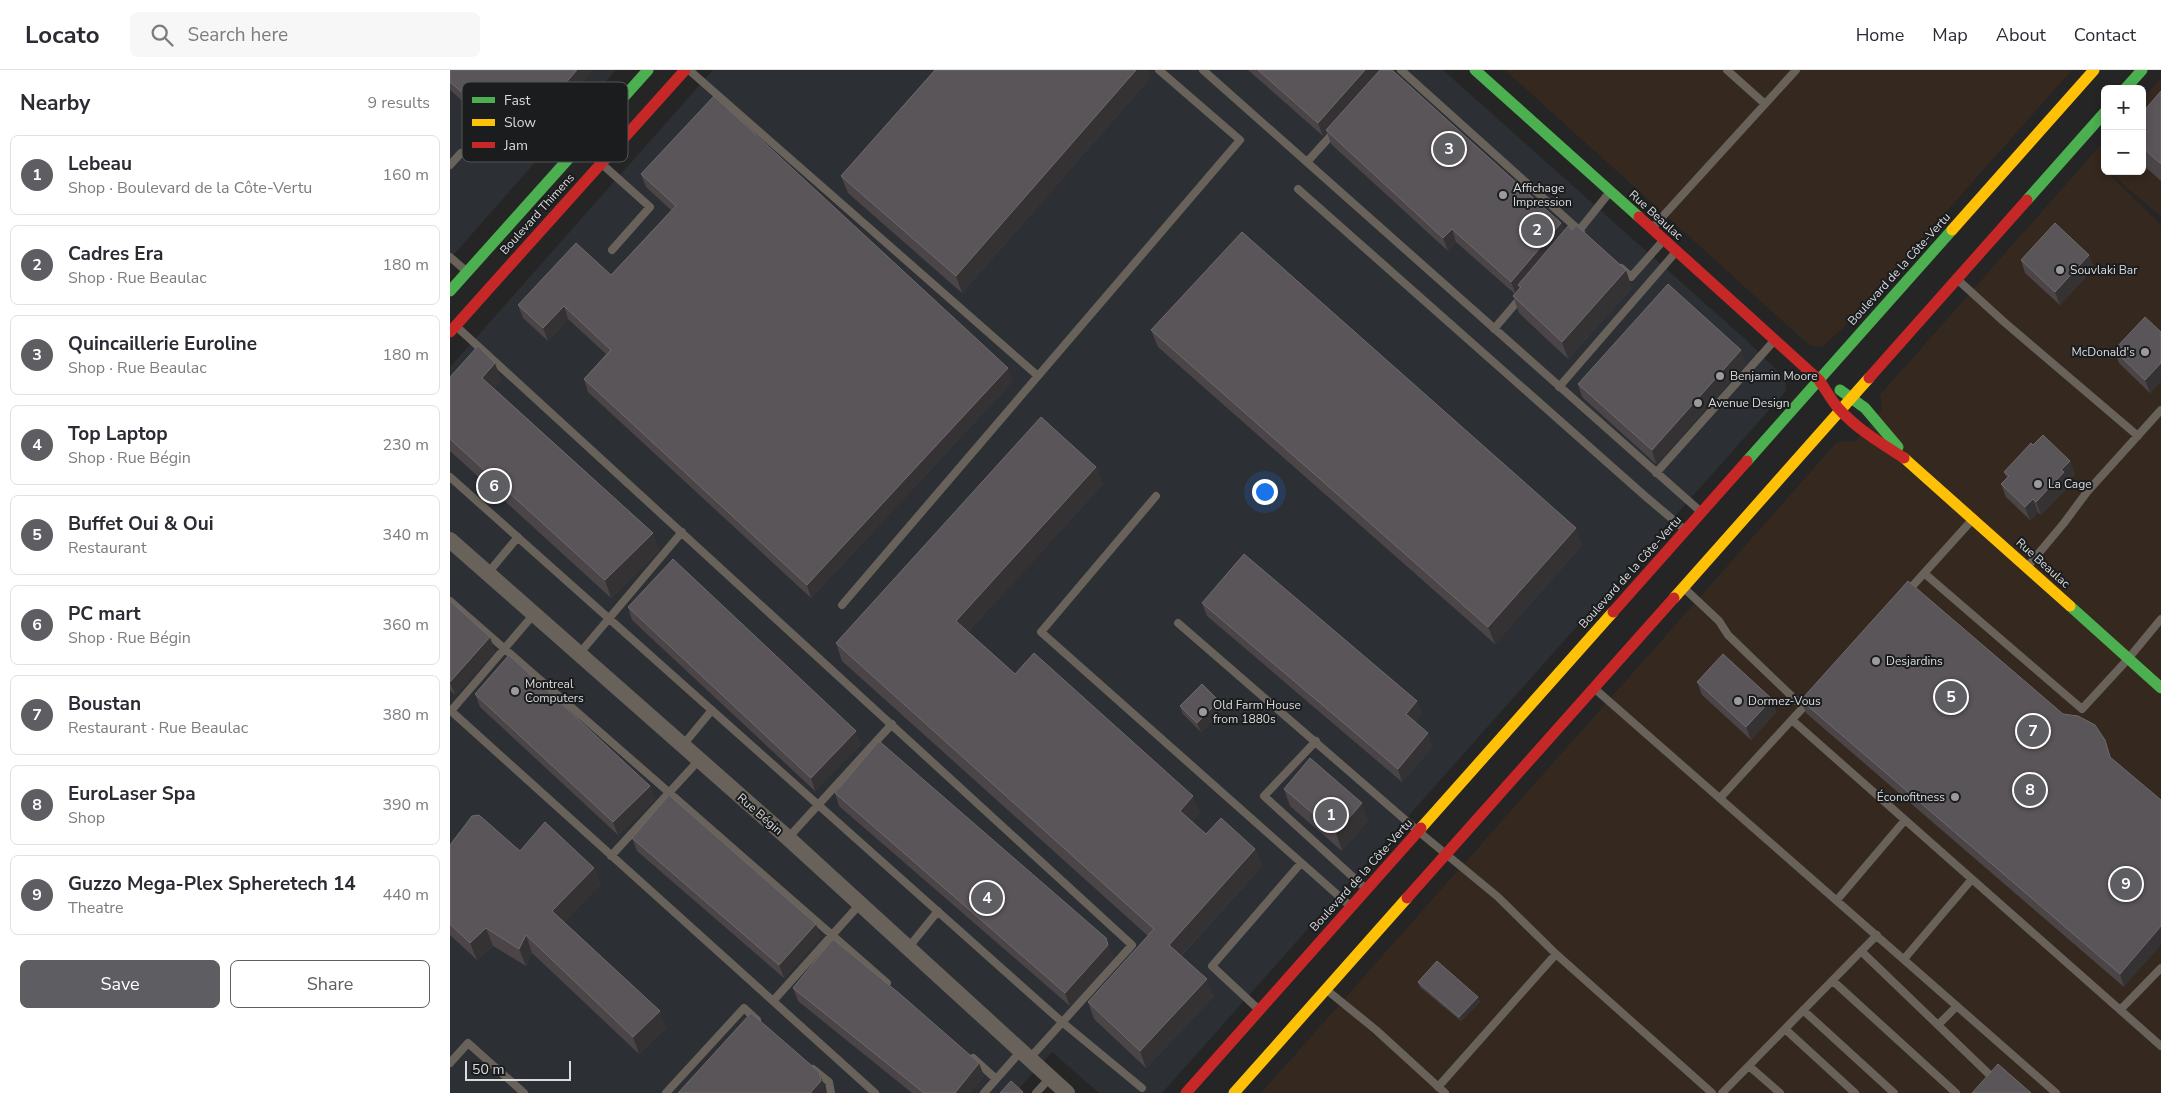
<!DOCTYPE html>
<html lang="en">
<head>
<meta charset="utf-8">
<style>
	:root { --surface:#fff; --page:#f7f7f7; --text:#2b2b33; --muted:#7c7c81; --line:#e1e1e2; --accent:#5d5d62 }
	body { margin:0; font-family:"Nunito Sans",sans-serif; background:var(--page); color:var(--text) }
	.controls { position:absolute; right:15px; top:15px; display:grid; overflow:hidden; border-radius:8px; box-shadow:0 2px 8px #0003 }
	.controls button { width:45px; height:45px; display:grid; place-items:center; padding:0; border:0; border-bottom:1px solid var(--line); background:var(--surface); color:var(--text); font:25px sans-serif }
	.scale { position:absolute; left:15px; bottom:12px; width:106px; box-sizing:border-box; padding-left:5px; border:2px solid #dadbdc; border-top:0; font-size:14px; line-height:18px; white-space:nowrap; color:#dadbdc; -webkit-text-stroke:4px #1b1c1e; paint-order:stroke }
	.you { position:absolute; left:814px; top:421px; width:18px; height:18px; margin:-12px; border:4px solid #fff; border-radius:50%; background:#1a73e8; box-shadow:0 0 0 8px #1a73e833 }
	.badge { display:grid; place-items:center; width:32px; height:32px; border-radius:50%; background:var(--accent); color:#fff; font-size:16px; font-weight:700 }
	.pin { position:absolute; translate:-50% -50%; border:2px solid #fff; box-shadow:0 1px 5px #0006 }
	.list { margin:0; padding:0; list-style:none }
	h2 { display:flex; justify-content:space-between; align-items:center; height:65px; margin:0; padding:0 20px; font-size:21px }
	h2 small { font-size:16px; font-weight:400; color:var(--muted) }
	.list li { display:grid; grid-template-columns:32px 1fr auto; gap:15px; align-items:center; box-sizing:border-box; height:80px; margin:0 10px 10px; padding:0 10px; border:1px solid var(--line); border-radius:8px }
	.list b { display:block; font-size:19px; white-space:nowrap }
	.list p { margin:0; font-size:16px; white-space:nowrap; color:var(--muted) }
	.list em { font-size:16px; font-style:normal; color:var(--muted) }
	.actions { display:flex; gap:10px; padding:15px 20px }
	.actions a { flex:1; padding:11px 0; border:1px solid var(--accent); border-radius:8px; text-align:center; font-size:18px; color:var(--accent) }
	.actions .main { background:var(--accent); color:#fff }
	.icon { flex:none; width:28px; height:28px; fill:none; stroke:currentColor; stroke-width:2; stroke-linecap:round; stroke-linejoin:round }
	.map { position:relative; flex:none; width:1711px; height:1023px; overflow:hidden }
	header { display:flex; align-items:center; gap:30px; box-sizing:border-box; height:70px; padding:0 25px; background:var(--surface); border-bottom:1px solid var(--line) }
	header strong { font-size:24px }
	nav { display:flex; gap:28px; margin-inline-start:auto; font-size:18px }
	.search { width:350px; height:45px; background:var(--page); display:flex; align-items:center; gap:12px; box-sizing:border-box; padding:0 18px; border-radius:8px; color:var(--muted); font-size:19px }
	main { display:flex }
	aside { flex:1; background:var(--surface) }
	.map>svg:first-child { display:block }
	.commercial { fill:#35281e }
	.built { fill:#2c2f34 }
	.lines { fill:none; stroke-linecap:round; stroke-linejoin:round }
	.lane { stroke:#69625a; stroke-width:8 }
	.street { stroke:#69625a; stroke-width:16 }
	.fast { stroke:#4caf50; stroke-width:11 }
	.slow { stroke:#ffc107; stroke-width:11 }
	.jam { stroke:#c62828; stroke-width:11 }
	.wall { fill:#4b4548 }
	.shaded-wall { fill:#353234 }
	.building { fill:#5a5558; stroke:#6e6a6d }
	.poi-dot { fill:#9b9b9c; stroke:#1b1c1e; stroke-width:2 }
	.labels { text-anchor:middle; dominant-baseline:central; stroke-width:4; stroke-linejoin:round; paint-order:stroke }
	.poi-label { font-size:12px; fill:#dadbdc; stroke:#1b1c1e; text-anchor:start }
	.street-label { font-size:12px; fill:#dadbdc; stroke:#1b1c1e }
	.key { fill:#1b1c1e; stroke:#545557; stroke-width:1 }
	.key-label { font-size:14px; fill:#dadbdc }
</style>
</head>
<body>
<header>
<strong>Locato</strong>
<div class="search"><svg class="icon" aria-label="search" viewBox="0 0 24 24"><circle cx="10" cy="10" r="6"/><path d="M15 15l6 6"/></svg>Search here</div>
<nav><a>Home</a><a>Map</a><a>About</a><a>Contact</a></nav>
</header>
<main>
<aside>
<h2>Nearby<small>9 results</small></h2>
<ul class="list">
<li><span class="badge">1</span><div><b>Lebeau</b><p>Shop · Boulevard de la Côte-Vertu</p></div><em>160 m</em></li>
<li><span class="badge">2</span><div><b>Cadres Era</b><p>Shop · Rue Beaulac</p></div><em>180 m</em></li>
<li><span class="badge">3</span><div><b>Quincaillerie Euroline</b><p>Shop · Rue Beaulac</p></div><em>180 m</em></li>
<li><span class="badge">4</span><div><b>Top Laptop</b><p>Shop · Rue Bégin</p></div><em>230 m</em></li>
<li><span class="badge">5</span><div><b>Buffet Oui &amp; Oui</b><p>Restaurant</p></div><em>340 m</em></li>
<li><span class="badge">6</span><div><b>PC mart</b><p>Shop · Rue Bégin</p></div><em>360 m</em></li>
<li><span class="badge">7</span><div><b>Boustan</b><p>Restaurant · Rue Beaulac</p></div><em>380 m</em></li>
<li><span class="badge">8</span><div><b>EuroLaser Spa</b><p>Shop</p></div><em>390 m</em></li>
<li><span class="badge">9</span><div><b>Guzzo Mega-Plex Spheretech 14</b><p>Theatre</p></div><em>440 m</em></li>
</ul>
<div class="actions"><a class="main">Save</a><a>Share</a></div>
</aside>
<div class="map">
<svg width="1711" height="1023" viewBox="0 0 1711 1023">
	<rect width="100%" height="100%" fill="#252526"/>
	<path class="commercial" d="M1055 0H1622L1392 259 1373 276 1366 277 1359 275Z
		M1711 8V147L1658 101H1692V28Z
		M1655 70V98L1649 94 1711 155V1023H811L1387 372 1406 371 1432 339 1430 325Z"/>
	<path class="built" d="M0 0H166L0 189Z
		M263 0H993L1295 269 1335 308 1336 321 712 1023H649L602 982 565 1023H0V297Z"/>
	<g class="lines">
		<path class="lane" d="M239 0 588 306
			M753 0 1250 441
			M951 0 1131 162
			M1277 0 1315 34
			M857 92 885 61
			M0 95 11 83
			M153 95 200 137 162 180
			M848 119 1195 426 1234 459
			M1203 157 1346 0
			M1127 163 1159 123
			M0 187 15 200
			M1171 198 1181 207 1212 172
			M1508 210 1553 251 1688 366
			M7 257 682 875 579 989
			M1044 259 1072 226
			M1109 317 1225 183
			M1206 403 1323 272
			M0 407 612 952 692 1018
			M706 426 591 562 899 835
			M1578 496 1614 453 1637 422 1711 340
			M38 503 68 467
			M1474 503 1632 639 1678 589 1711 549
			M1235 519 1269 551 1278 565 1353 637
			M1458 521 1522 450
			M0 531 437 913
			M392 535 790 70 709 0
			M728 553 968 761 1048 827 1106 884 1262 1023
			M129 584 232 462
			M1145 619 1606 1023
			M0 640 425 1023
			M1 641 84 544
			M1342 650 1711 976
			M866 671 814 726 915 818
			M233 675 262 640
			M1270 728 1360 630
			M338 768 442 654
			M161 786 249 690
			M1387 830 1455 750
			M458 878 488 841
			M1411 881 1545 1010 1535 1023
			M1454 889 1522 809
			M1383 911 1506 1023
			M878 921 926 960 995 1023
			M323 931 410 834
			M807 938 762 896 851 793
			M1353 940 1444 1023
			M1670 940 1711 898
			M1488 955 1507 936
			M1335 959 1405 1023
			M523 988 546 1009
			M0 993 18 973 74 1023
			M1299 996 1330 1023
			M363 999 379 1012 381 1023
			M988 1017 1106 884
			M216 1023 294 938 307 950
			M534 1023 571 981
			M586 1023 600 1008
			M1272 1023 1427 865"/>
		<path class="street" d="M0 470 338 768 617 1023"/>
		<path class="fast" d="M1025 0 1189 147
			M1675 19 1692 0
			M1577 130 1655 42
			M0 221 198 0
			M1390 320 1415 338 1448 377
			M1297 391 1502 160
			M1620 536 1711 618"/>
		<path class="slow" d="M1502 160 1644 0
			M1454 388 1620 536
			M1224 528 1419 308
			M971 758 1163 542
			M784 1023 957 828"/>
		<path class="jam" d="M1189 147 1369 310C1376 320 1381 330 1389 339 1407 359 1432 374 1454 388
			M0 262 235 0
			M1419 308 1577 130
			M1163 542 1297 391
			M957 828 1224 528
			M736 1023 971 758"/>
	</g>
	<path class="wall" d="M0 0H143L71 83 0 20Z
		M485 0H697L700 8 512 223 398 123 391 106Z
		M798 0H942L1111 153 1114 161 1182 218 1118 289 1069 243 1063 226 1065 224 1006 172 998 181 881 74 877 62 873 66Z
		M1711 21V111L1692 94V43Z
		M191 104 563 311 361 528 138 322 134 309 156 284 118 249 98 271 73 248 68 235 161 205 221 140 196 117Z
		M1639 185 1644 198 1610 235 1575 203 1571 190Z
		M701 260 1132 475 1045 574 708 277Z
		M1711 262V311L1700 323 1669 293 1664 280Z
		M1296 293 1206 394 1132 327 1128 314Z
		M0 307 51 310 44 318 203 463 209 480 161 528 0 381Z
		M1583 375 1625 404 1617 412 1619 416 1591 445 1588 442 1580 450 1556 427 1551 414 1557 408 1554 402Z
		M646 397 653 414 518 562 565 604 750 743 742 752 756 764 805 779 812 796 731 886 764 926 696 998 644 949 638 932 698 866 392 591 386 573Z
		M0 531 45 581 5 625 0 620Z
		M752 533 967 631 972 644 965 652 983 676 952 712 757 546Z
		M178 537 411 674 365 721 182 550Z
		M1247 612 1322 629 1326 642 1301 670 1252 625Z
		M25 624 200 716 205 729 168 765 30 637Z
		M1351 630 1655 670 1661 688 1674 917 1356 643Z
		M769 631 772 640 751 662 733 644 730 636Z
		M834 719 918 750 892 781 840 736Z
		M385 723 661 882 663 888 620 936 389 736Z
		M182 768 370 867 334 908 187 781Z
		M0 775 70 781 144 798 150 815 114 852 216 958 189 984 82 883 76 896 43 876 27 890 0 865Z
		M968 912 1028 927 1030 932 1011 951 970 917Z
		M343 918 534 1006 520 1023H462L348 931Z"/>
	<path class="shaded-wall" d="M127 0H143L71 83 67 69Z
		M686 0H697L700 8 512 223 506 206Z
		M915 0H931L873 66 868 53Z
		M1111 153 1116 166 1068 215 1070 220 1066 225 1061 212Z
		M1002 159 1006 172 998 181 993 168Z
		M1639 185 1644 198 1610 235 1605 222Z
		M1176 200 1182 218 1118 289 1112 272Z
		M114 236 118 249 98 271 93 258Z
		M1291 280 1296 293 1206 394 1202 380Z
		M45 293 51 310 38 325 32 308Z
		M1711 293V311L1700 323 1695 310Z
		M558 298 563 311 361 528 357 515Z
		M1620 391 1625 404 1617 412 1619 416 1591 445 1586 432 1611 400Z
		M646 397 653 414 513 568 506 551Z
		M1583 429 1588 442 1580 450 1575 437Z
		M1126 458 1132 475 1045 574 1038 557Z
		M203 463 209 480 161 528 155 510Z
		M40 567 45 581 5 625 0 612Z
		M1322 629 1326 642 1301 670 1296 657Z
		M769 631 772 640 751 662 747 653Z
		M967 631 972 644 960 657 956 644Z
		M406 661 411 674 365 721 361 708Z
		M978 663 983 676 952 712 948 699Z
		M200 716 205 729 168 765 163 752Z
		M743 726 750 743 736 758 730 741Z
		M912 733 918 750 892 781 886 763Z
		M805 779 812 796 725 892 719 875Z
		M144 798 150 815 109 859 102 841Z
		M366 854 370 867 334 908 329 895Z
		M1711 856V875L1674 917 1670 904Z
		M36 858 43 876 27 890 20 873Z
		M76 865 82 883 76 896 69 879Z
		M656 868 663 888 620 936 615 923Z
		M757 909 764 926 696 998 690 981Z
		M1028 927 1030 932 1011 951 1009 947Z
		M210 941 216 958 189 984 183 967Z
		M529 993 534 1006 520 1023H505Z
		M369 1002 374 1015 375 1023H361Z"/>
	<path class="building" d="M0 0H127L67 69 0 12Z
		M485 0H686L506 206 391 106Z
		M808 0H915L868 53Z
		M930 0H942L1111 153 1061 212 1002 159 993 168 876 60Z
		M1711 21V94L1692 77V43Z
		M264 26 558 298 357 515 134 309 161 280 114 236 93 258 68 235 126 173 161 205 226 136 191 104Z
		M1605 153 1639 185 1605 222 1571 190Z
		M1126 155 1176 200 1112 272 1063 226 1071 217 1068 215 1118 156 1122 160Z
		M792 162 1126 458 1038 557 701 260Z
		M1218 214 1291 280 1202 380 1128 314Z
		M1695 247 1711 262V293L1695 310 1664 280Z
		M28 276 45 293 32 308 203 463 155 510 0 369V307Z
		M591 347 646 397 506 551 565 604 584 583 743 726 730 741 756 764 771 748 805 779 719 875 757 909 690 981 638 932 704 859 386 573Z
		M1593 365 1620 391 1611 400 1614 402 1586 432 1583 429 1575 437 1551 414 1559 406 1554 402 1581 373 1583 375Z
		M794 484 967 631 956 644 978 663 948 699 752 533Z
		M223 489 406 661 361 708 178 537Z
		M1458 511 1613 644 1628 646 1645 655 1655 670 1660 687 1711 730V856L1670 904 1351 630Z
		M0 531 40 567 0 612Z
		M1273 584 1322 629 1296 657 1247 612Z
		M59 585 200 716 163 752 25 624Z
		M752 614 769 631 747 653 730 636Z
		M429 671 656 868 658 875 615 923 385 723Z
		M860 688 912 733 886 763 834 719Z
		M219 725 366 854 329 895 182 768Z
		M29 745 70 781 95 752 144 798 102 841 210 941 183 967 76 865 69 879 36 858 20 873 0 854V775L22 746Z
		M383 869 450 924 529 993 505 1023H474L343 918Z
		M987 891 1028 927 1009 947 968 912Z
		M301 943 369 1002 371 1011 361 1022V1023H228Z
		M1548 994 1581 1023H1522Z
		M561 1011 573 1022 572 1023H550Z"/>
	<g class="poi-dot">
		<circle cx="1053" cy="125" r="5"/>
		<circle cx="1610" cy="200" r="5"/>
		<circle cx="1695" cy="282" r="5"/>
		<circle cx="1270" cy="306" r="5"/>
		<circle cx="1248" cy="333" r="5"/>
		<circle cx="1588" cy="414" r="5"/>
		<circle cx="1426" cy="591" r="5"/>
		<circle cx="65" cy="621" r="5"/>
		<circle cx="1288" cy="631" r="5"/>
		<circle cx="753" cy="642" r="5"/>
		<circle cx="1505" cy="727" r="5"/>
	</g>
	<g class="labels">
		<g class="poi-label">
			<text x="1063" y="118">Affichage<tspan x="1063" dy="14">Impression</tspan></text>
			<text x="1620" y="200">Souvlaki Bar</text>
			<text x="1685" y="282" text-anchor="end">McDonald's</text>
			<text x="1280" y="306">Benjamin Moore</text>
			<text x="1258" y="333">Avenue Design</text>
			<text x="1598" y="414">La Cage</text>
			<text x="1436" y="591">Desjardins</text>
			<text x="75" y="614">Montreal<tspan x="75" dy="14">Computers</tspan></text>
			<text x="1298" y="631">Dormez-Vous</text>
			<text x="763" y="635">Old Farm House<tspan x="763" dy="14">from 1880s</tspan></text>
			<text x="1495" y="727" text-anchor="end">Éconofitness</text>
		</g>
		<g class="street-label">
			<text transform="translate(87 144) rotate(-48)">Boulevard Thimens</text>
			<text transform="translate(1206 145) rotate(42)">Rue Beaulac</text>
			<text transform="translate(1449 199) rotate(-48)">Boulevard de la Côte-Vertu</text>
			<text transform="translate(1593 493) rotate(42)">Rue Beaulac</text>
			<text transform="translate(1180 502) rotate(-48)">Boulevard de la Côte-Vertu</text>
			<text transform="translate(310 744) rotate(41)">Rue Bégin</text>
			<text transform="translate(911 805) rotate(-48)">Boulevard de la Côte-Vertu</text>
		</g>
	</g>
	<rect x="12" y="12" width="166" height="80" rx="8" class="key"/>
	<rect x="22" y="27" width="23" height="6" fill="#4caf50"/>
	<rect x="22" y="49" width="23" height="7" fill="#ffc107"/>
	<rect x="22" y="72" width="23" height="6" fill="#c62828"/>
	<g class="key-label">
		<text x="54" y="35">Fast</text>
		<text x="54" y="57">Slow</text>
		<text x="54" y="80">Jam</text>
	</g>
</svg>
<div class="controls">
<button>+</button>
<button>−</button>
</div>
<div class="scale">50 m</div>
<div class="you"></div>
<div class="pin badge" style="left:881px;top:745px">1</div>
<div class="pin badge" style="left:1087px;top:160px">2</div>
<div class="pin badge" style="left:999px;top:79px">3</div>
<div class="pin badge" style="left:537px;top:828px">4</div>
<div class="pin badge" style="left:1501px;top:627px">5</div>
<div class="pin badge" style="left:44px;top:416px">6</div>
<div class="pin badge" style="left:1583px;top:661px">7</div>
<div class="pin badge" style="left:1580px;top:720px">8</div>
<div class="pin badge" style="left:1676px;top:814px">9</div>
</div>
</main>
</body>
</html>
